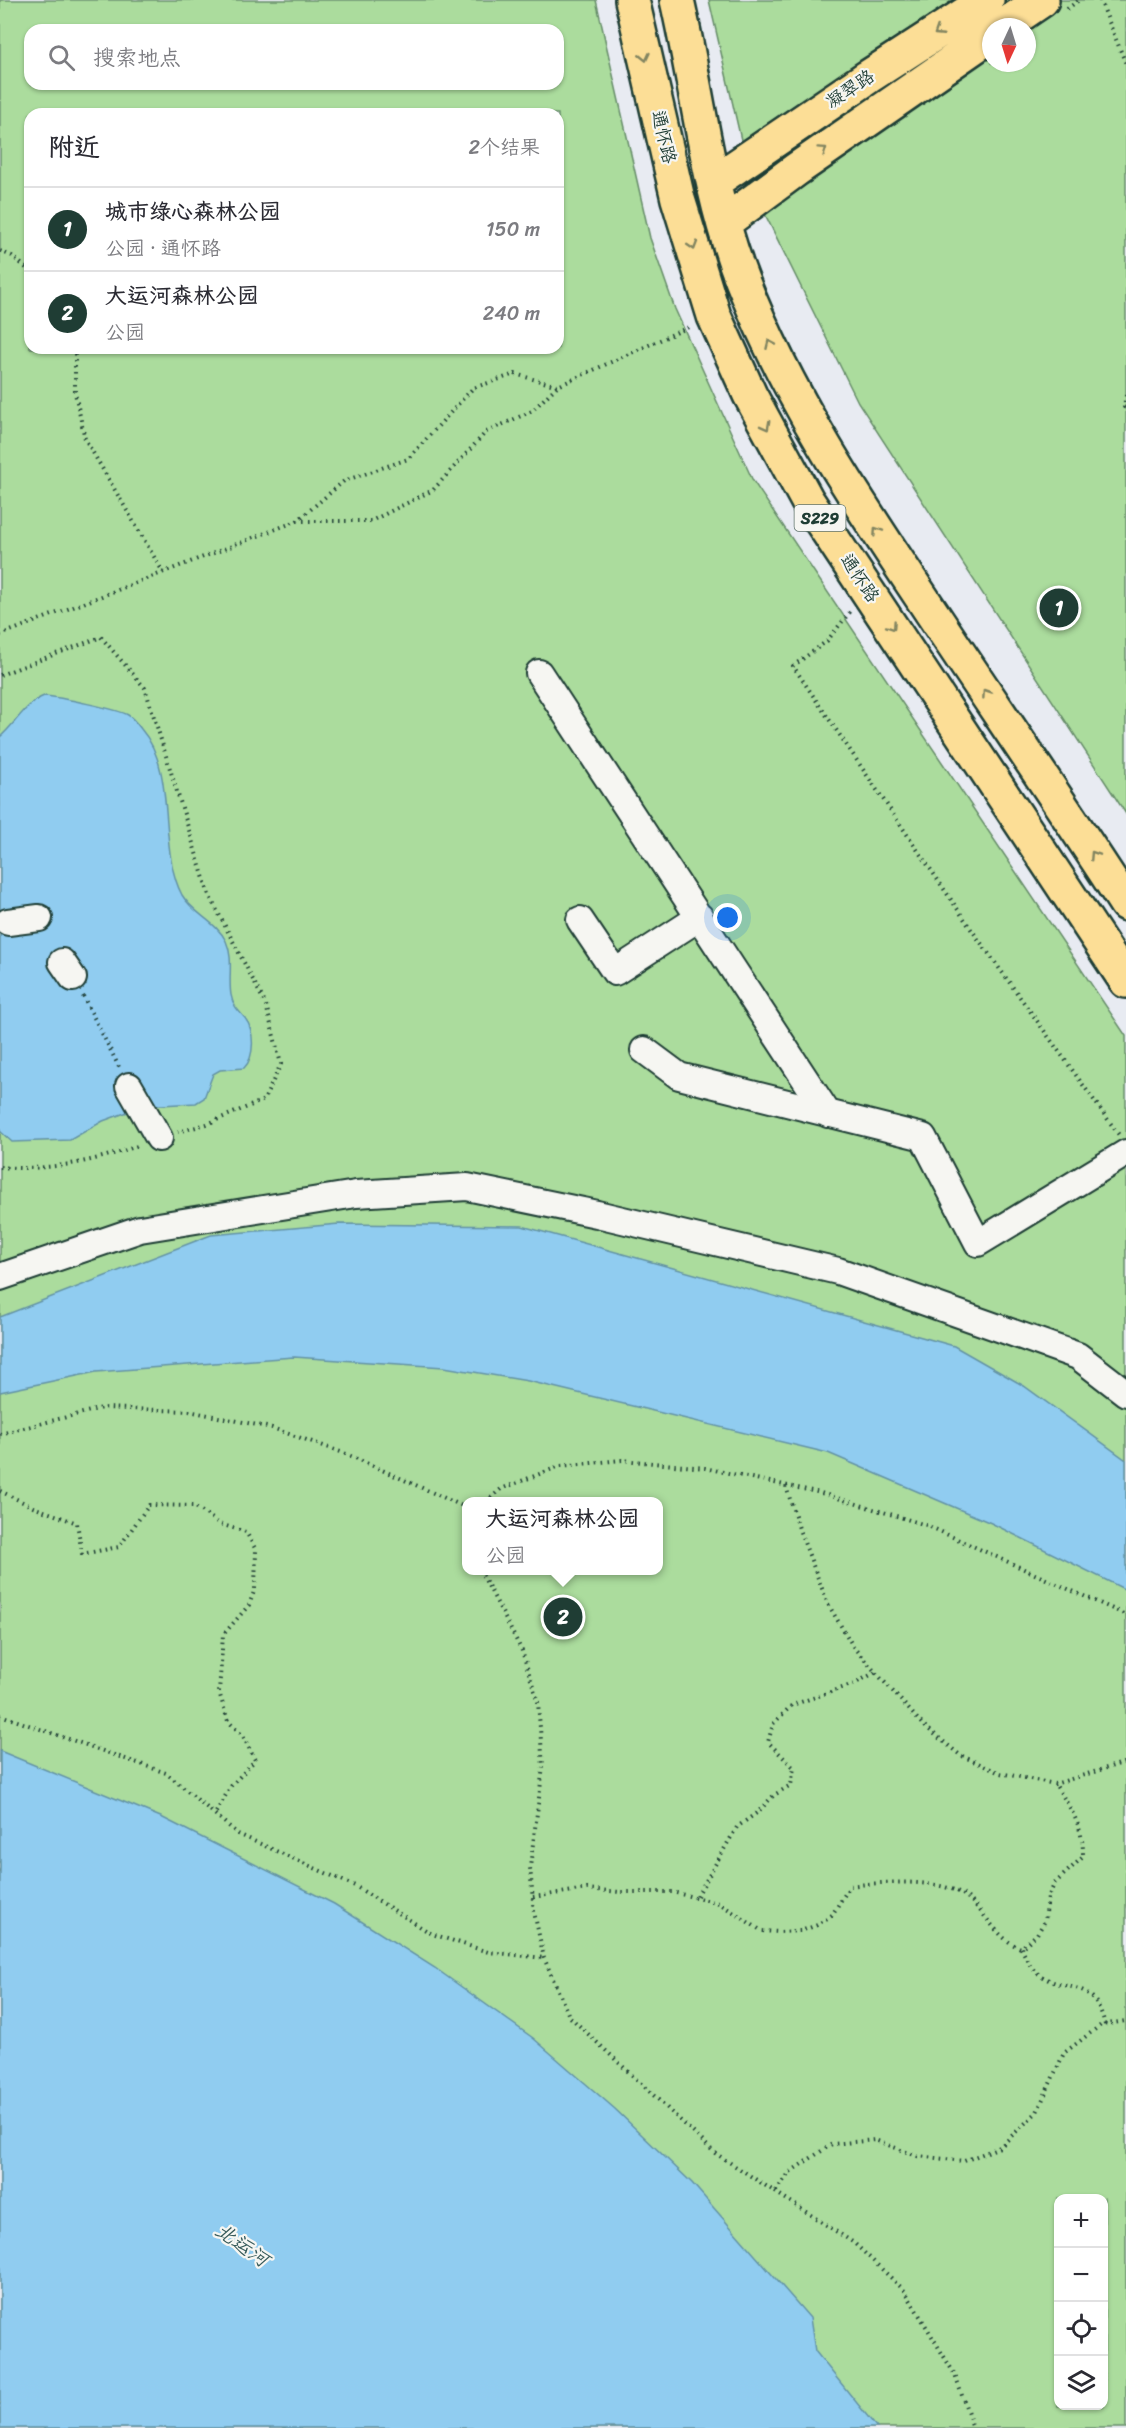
<!DOCTYPE html>
<html lang="zh">
<head>
<meta charset="utf-8">
<style>
	:root { --surface:#fff; --page:#f7f7f7; --text:#2b2b33; --muted:#7c7c81; --line:#e1e1e2; --accent:#1f3d34 }
	body { margin:0; font-family:Sriracha,"LXGW WenKai TC",sans-serif; background:var(--page); color:var(--text) }
	.controls { position:absolute; right:18px; bottom:18px; display:grid; overflow:hidden; border-radius:12px; box-shadow:0 2px 4px #0004 }
	.controls button { width:54px; height:54px; display:grid; place-items:center; padding:0; border:0; border-bottom:2px solid var(--line); background:var(--surface); color:var(--text); font:30px sans-serif }
	.compass { position:absolute; left:982px; top:18px; width:54px; height:54px; border-radius:50%; background:var(--surface); box-shadow:0 2px 4px #0004; rotate:184deg }
	.you { position:absolute; left:728px; top:918px; width:21px; height:21px; margin:-15px; border:4px solid #fff; border-radius:50%; background:#1a73e8; box-shadow:0 0 0 9px #1a73e833 }
	.badge { display:grid; place-items:center; width:39px; height:39px; border-radius:50%; background:var(--accent); color:#fff; font-size:20px; font-weight:700 }
	.pin { position:absolute; translate:-50% -50%; border:3px solid #fff; box-shadow:0 2px 6px #0006 }
	.popup { position:absolute; left:462px; top:1497px; width:201px; height:78px; box-sizing:border-box; display:grid; place-content:center; border-radius:12px; background:var(--surface); filter:drop-shadow(0 2px 4px #0005); font-size:20px; white-space:nowrap; color:var(--muted) }
	.popup b { font-size:22px; color:var(--text) }
	.popup::after { content:''; position:absolute; left:50%; top:100%; margin-left:-12px; border:12px solid transparent; border-top-color:var(--surface) }
	.list { margin:0; padding:0; list-style:none }
	h2 { display:flex; justify-content:space-between; align-items:center; height:78px; margin:0; padding:0 24px; font-size:26px }
	h2 small { font-size:20px; font-weight:400; color:var(--muted) }
	.list li { display:grid; grid-template-columns:39px 1fr auto; gap:18px; align-items:center; box-sizing:border-box; height:84px; padding:0 24px; border-top:2px solid var(--line) }
	.list b { display:block; font-size:22px; white-space:nowrap }
	.list p { margin:0; font-size:20px; white-space:nowrap; color:var(--muted) }
	.list em { font-size:20px; font-style:normal; color:var(--muted) }
	.icon { flex:none; width:33px; height:33px; fill:none; stroke:currentColor; stroke-width:2; stroke-linecap:round; stroke-linejoin:round }
	.map { position:relative; flex:none; width:1126px; height:2428px; overflow:hidden }
	.search { position:absolute; background:var(--surface); box-shadow:0 2px 4px #0004; left:24px; top:24px; width:540px; height:66px; display:flex; align-items:center; gap:15px; box-sizing:border-box; padding:0 21px; border-radius:18px; color:var(--muted); font-size:22px }
	.panel { position:absolute; background:var(--surface); box-shadow:0 2px 4px #0004; left:24px; top:108px; width:540px; height:246px; border-radius:18px }
	.map>svg:first-child { display:block }
	.green { fill:#abdc9d; stroke:#658c68; stroke-width:1.5; fill-rule:evenodd }
	.water { fill:#90ccf0; stroke:#6393a5; stroke-width:1.5 }
	.lines { fill:none; stroke-linecap:round; stroke-linejoin:round }
	.minor-casing { stroke:#1f3d34; stroke-width:30 }
	.major-casing { stroke:#1f3d34; stroke-width:38 }
	.path { stroke:#1f3d34; stroke-width:4; stroke-dasharray:1.5 4.5; stroke-linecap:butt }
	.minor { stroke:#f6f6f2; stroke-width:26 }
	.major { stroke:#fcde96; stroke-width:33 }
	.oneway { stroke:#828560 }
	.labels { text-anchor:middle; dominant-baseline:central; stroke-width:4.5; stroke-linejoin:round; paint-order:stroke }
	.shield { fill:#f6f6f2; stroke:#60746d; stroke-width:1.5 }
	.shield-label { font-size:16px; font-weight:bold; fill:#1f3d34 }
	.street-label { font-size:18px; fill:#1f3d34; stroke:#f6f6f2 }
	.water-label { font-size:20px; font-style:italic; fill:#365a5a; stroke:#f6f6f2 }
</style>
</head>
<body>
<div class="map">
<svg width="1126" height="2428" viewBox="0 0 1126 2428">
	<rect width="100%" height="100%" fill="#e8ebf2"/>
	<filter id="ink" filterUnits="userSpaceOnUse"><feTurbulence type="fractalNoise" baseFrequency=".0167" numOctaves="2"/><feDisplacementMap in="SourceGraphic" scale="12" xChannelSelector="R" yChannelSelector="G"/><feConvolveMatrix kernelMatrix="1 2 1 2 8 2 1 2 1" color-interpolation-filters="sRGB"/></filter>
	<g filter="url(#ink)">
		<path class="green" d="M0 0H596L650 238 675 309 753 481 1126 1036V2428H0ZM30 30H558V84H30ZM30 114H558V348H30ZM467 1502H659V1570H467ZM1058 2198H1104V2406H1058Z
			M709 0H1126V814L858 402 752 188ZM991 27H1027V63H991Z"/>
		<path class="water" d="M44 696C58 697 118 709 128 715 133 718 138 725 141 729 178 771 157 848 182 895 193 914 216 921 226 941 234 959 228 977 231 995 233 1006 238 1010 245 1018 255 1031 255 1057 244 1068L220 1070 213 1074 204 1098 196 1103 144 1106 103 1121 70 1140 12 1142 0 1131V737C15 724 26 703 44 696Z
			M339 1224 522 1226 954 1346 1024 1386 1126 1460V1590L991 1523 828 1453 528 1381 444 1367 294 1357 96 1372 0 1392V1317L211 1235Z
			M0 1751 163 1818 334 1904 435 1968 533 2038 615 2109 692 2183 810 2318 815 2351 877 2428H0Z"/>
		<g class="lines">
			<g class="minor-casing">
				<path id="minor" d="M539 673 828 1114
					M580 920 615 972 700 917
					M8 922 39 918
					M62 962 73 978
					M644 1050 679 1076 923 1137 978 1243 1126 1153
					M129 1086 159 1138
					M0 1277 140 1229 356 1194 467 1187 597 1214 838 1271 1078 1356 1126 1393"/>
			</g>
			<g class="major-casing">
				<path id="major" d="M632 0 678 199 714 316 750 395 807 500 1126 981
					M677 0C698 91 708 193 742 280 787 396 855 498 924 601 991 702 1060 802 1126 904
					M1002 27 1042 0
					M715 181 868 77 987 0
					M725 222 797 169 991 35"/>
			</g>
			<path class="path" d="M1100 0 1126 64
				M1067 9 1079 0
				M0 251 12 256 30 271
				M75 348V393L85 439 163 572
				M1126 395 1124 407 1126 408
				M297 521H371L433 490 486 432 532 411 557 386
				M850 612 827 641 793 666 971 929 1119 1135
				M0 635 297 521 344 481 408 459 473 388 515 374 558 386 691 326
				M0 675 101 637 145 688 209 895 266 1005 281 1064 264 1100 207 1124 178 1132
				M83 996 119 1067
				M0 1167C49 1171 94 1162 140 1145
				M0 1434 102 1408 189 1411 272 1428 344 1453 467 1508
				M786 1486 800 1532 828 1604 854 1648 922 1724 960 1755 1000 1773 1055 1784 1126 1762
				M0 1491 33 1507 77 1523 82 1554 119 1547 149 1505 194 1506 220 1524 246 1532 256 1550 255 1589 249 1605 223 1635 219 1692 228 1721 243 1736 255 1760 231 1786 215 1814
				M486 1502 501 1489 560 1466 622 1460 705 1468 821 1493 926 1525 1126 1615
				M480 1570 522 1651 538 1702 543 1767 530 1867 534 1912 544 1958 569 2016 715 2153 854 2243 905 2291 955 2375 973 2428
				M0 1715 166 1773 238 1834 355 1886 432 1934 488 1952 544 1958
				M697 1896 737 1827 758 1812 774 1795 791 1785 794 1768 768 1742 773 1724 792 1705 854 1684 876 1672
				M533 1897 587 1889 620 1892H672L719 1903 762 1931 779 1932 801 1931 817 1925 832 1915 850 1886C880 1882 944 1877 968 1898 987 1915 998 1940 1021 1948L1037 1934 1045 1921 1048 1897 1055 1883 1083 1857C1084 1827 1071 1809 1055 1784
				M1021 1948C1025 1955 1030 1967 1036 1972 1065 1996 1093 1974 1105 2025
				M776 2191 790 2172 832 2144 875 2140 917 2156 964 2161 1000 2147 1037 2112 1064 2053 1101 2025 1126 2021"/>
			<use href="#minor" class="minor"/>
			<use href="#major" class="major"/>
		</g>
		<defs><path id="oneway-chevron" d="M-2-3.5L2.5 0L-2 3.5" fill="none" stroke-width="1.6" stroke-linecap="round" stroke-linejoin="round" transform="scale(1.5)"/></defs>
		<g class="oneway">
			<use href="#oneway-chevron" transform="translate(938 32) rotate(147)"/>
			<use href="#oneway-chevron" transform="translate(645 57) rotate(77)"/>
			<use href="#oneway-chevron" transform="translate(823 150) rotate(-35)"/>
			<use href="#oneway-chevron" transform="translate(693 246) rotate(73)"/>
			<use href="#oneway-chevron" transform="translate(770 344) rotate(-114)"/>
			<use href="#oneway-chevron" transform="translate(766 426) rotate(62)"/>
			<use href="#oneway-chevron" transform="translate(877 531) rotate(-124)"/>
			<use href="#oneway-chevron" transform="translate(892 626) rotate(56)"/>
			<use href="#oneway-chevron" transform="translate(986 693) rotate(-124)"/>
			<use href="#oneway-chevron" transform="translate(1094 855) rotate(-123)"/>
		</g>
	</g>
	<g class="labels">
		<rect class="shield" x="794.5" y="505" width="51" height="26" rx="4.5"/>
		<g class="shield-label">
			<text x="820" y="518">S229</text>
		</g>
		<g class="street-label">
			<text transform="translate(850 89) rotate(-34)">凝翠路</text>
			<text transform="translate(664 137) rotate(77)">通怀路</text>
			<text transform="translate(860 578) rotate(56)">通怀路</text>
		</g>
		<g class="water-label">
			<text transform="translate(242 2245) rotate(35)">北运河</text>
		</g>
	</g>
</svg>
<div class="controls">
<button>+</button>
<button>−</button>
<button><svg class="icon" aria-label="locate" viewBox="0 0 24 24"><circle cx="12" cy="12" r="6"/><path d="M12 2v4M12 18v4M2 12h4M18 12h4"/></svg></button>
<button><svg class="icon" aria-label="layers" viewBox="0 0 24 24"><path d="M12 4l9 5-9 5-9-5zM3 14l9 5 9-5"/></svg></button>
</div>
<svg class="compass" viewBox="-18 -18 36 36"><path d="M0-13l5 13h-10z" fill="#e53935"/><path d="M0 13l5-13h-10z" fill="#7c7c81"/></svg>
<div class="you"></div>
<div class="pin badge" style="left:1059px;top:608px">1</div>
<div class="pin badge" style="left:563px;top:1617px">2</div>
<div class="popup"><b>大运河森林公园</b>公园</div>
<div class="search"><svg class="icon" aria-label="search" viewBox="0 0 24 24"><circle cx="10" cy="10" r="6"/><path d="M15 15l6 6"/></svg>搜索地点</div>
<section class="panel">
<h2>附近<small>2个结果</small></h2>
<ul class="list">
<li><span class="badge">1</span><div><b>城市绿心森林公园</b><p>公园 · 通怀路</p></div><em>150 m</em></li>
<li><span class="badge">2</span><div><b>大运河森林公园</b><p>公园</p></div><em>240 m</em></li>
</ul>
</section>
</div>
</body>
</html>
